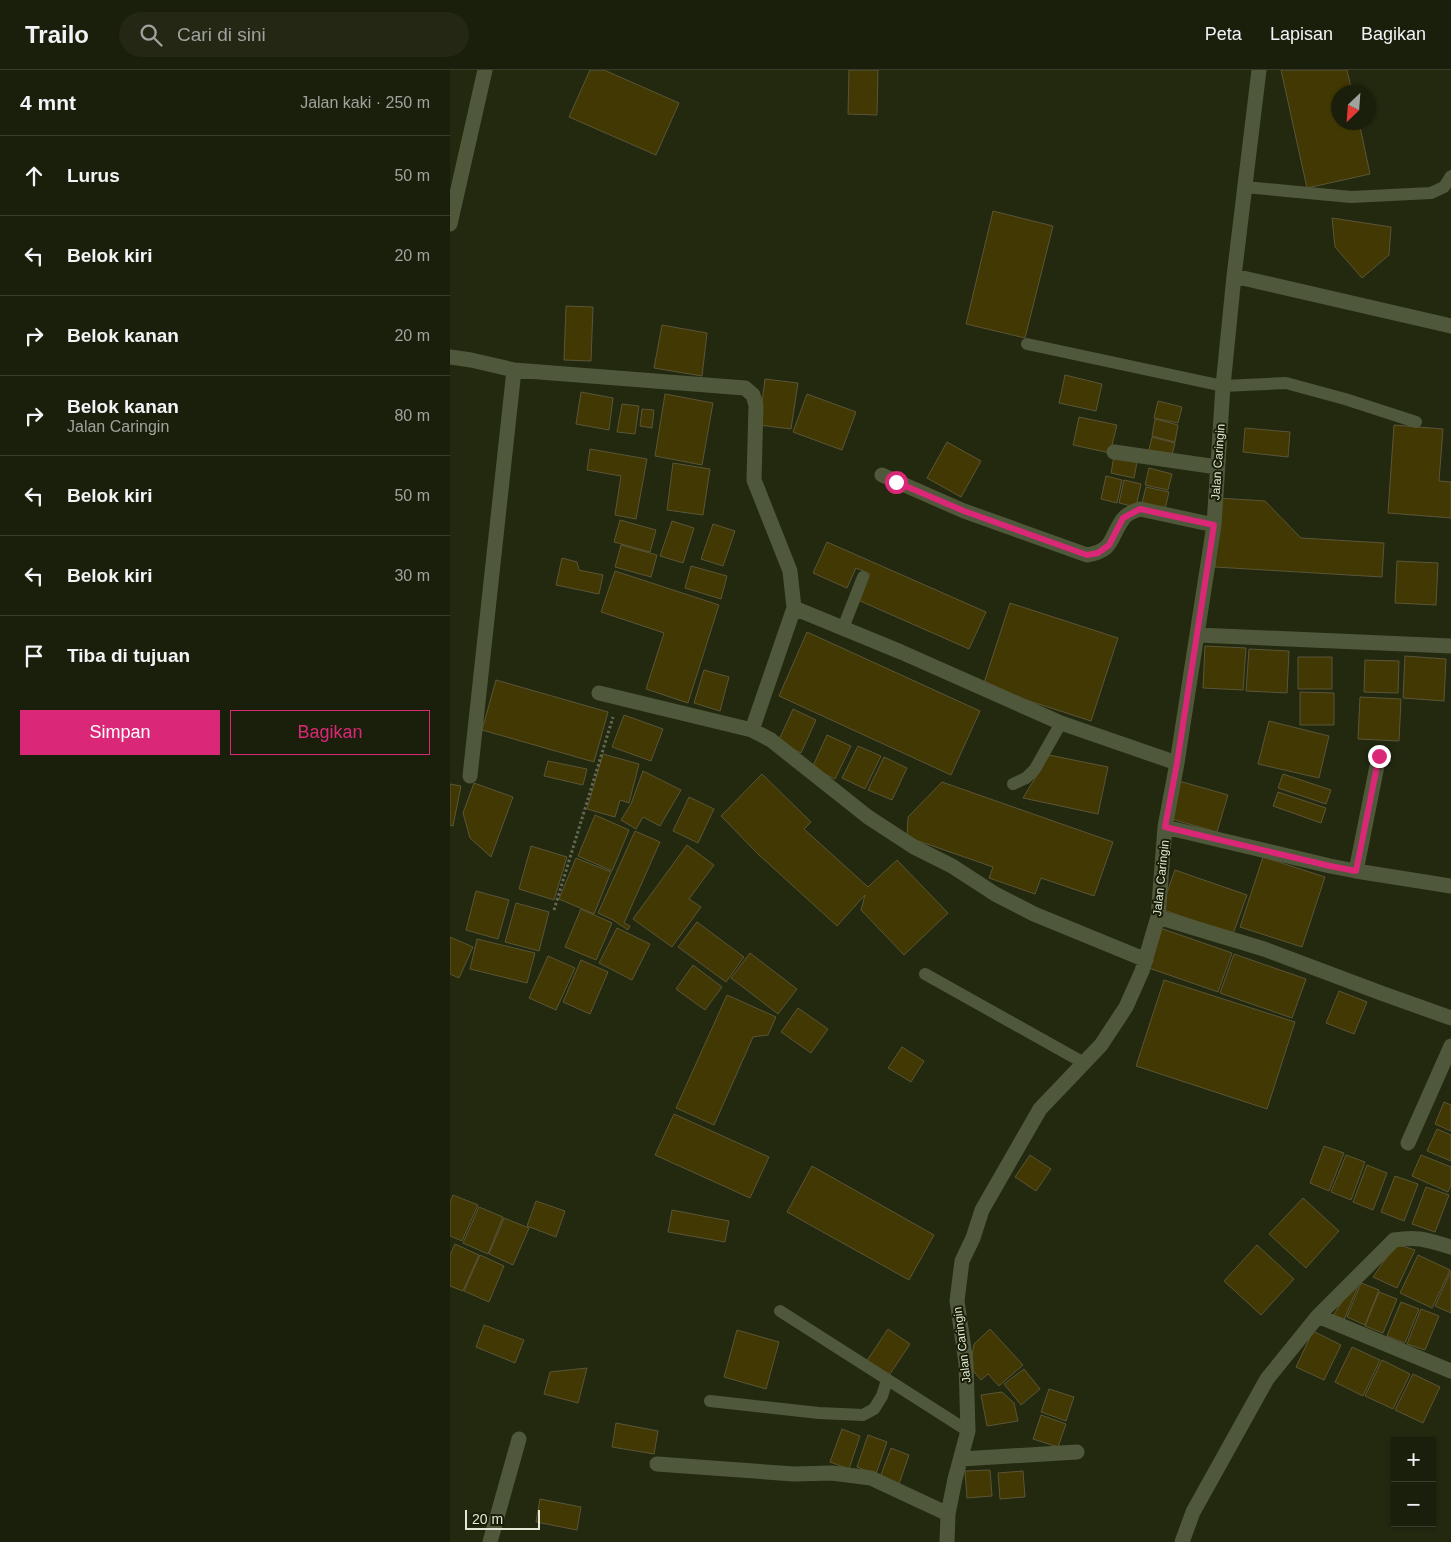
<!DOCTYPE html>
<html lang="id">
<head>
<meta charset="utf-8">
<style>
	:root { --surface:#1a1f0b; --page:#232714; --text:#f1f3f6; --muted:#9fa29d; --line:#383d2c; --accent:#db2777 }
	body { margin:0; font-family:Arial,sans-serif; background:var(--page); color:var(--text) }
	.controls { position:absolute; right:15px; bottom:15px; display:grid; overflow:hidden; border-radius:0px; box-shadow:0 1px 4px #0004 }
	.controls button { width:45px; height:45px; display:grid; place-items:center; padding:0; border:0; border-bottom:1px solid var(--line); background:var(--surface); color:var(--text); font:25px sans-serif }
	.compass { position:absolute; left:881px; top:15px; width:45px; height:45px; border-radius:50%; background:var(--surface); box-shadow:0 1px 4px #0004; rotate:205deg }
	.scale { position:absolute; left:15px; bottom:12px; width:75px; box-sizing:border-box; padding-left:5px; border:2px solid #e2e7d7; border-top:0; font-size:14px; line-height:18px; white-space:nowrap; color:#e2e7d7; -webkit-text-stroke:4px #191f06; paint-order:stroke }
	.stop { position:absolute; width:15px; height:15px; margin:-11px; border:4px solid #db2777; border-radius:50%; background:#fff }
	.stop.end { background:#db2777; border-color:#fff; box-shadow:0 1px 5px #0008 }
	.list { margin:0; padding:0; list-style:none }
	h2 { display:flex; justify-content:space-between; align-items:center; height:65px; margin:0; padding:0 20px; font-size:21px }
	h2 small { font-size:16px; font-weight:400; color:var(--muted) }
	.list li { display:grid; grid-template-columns:32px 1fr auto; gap:15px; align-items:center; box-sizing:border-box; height:80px; padding:0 20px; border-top:1px solid var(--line) }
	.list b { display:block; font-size:19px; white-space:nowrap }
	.list p { margin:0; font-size:16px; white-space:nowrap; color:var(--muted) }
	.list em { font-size:16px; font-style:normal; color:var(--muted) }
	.actions { display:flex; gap:10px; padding:15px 20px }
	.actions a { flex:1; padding:11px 0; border:1px solid var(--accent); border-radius:0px; text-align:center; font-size:18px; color:var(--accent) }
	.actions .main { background:var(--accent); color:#fff }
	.icon { flex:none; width:28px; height:28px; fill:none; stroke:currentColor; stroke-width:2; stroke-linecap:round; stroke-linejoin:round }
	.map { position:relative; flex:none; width:1001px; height:1472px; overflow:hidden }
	header { display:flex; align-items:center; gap:30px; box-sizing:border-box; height:70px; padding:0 25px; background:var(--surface); border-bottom:1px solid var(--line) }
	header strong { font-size:24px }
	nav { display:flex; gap:28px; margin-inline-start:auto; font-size:18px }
	.search { width:350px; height:45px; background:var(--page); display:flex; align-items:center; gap:12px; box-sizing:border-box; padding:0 18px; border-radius:28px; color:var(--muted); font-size:19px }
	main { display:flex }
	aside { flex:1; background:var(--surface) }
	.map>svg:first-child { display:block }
	.building { fill:#423803; stroke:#5b5538 }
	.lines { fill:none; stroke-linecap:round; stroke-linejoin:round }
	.path { stroke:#646a53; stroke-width:3; stroke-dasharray:2.5 2.5; stroke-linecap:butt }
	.lane { stroke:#50583c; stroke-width:12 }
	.street { stroke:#50583c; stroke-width:15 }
	.route { stroke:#db2777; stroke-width:6 }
	.labels { text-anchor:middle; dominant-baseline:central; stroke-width:4; stroke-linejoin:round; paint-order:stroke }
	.street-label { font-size:12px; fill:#e2e7d7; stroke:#191f06 }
</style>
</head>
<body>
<header>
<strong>Trailo</strong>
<div class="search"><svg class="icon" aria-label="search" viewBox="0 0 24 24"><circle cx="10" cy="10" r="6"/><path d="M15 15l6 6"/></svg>Cari di sini</div>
<nav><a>Peta</a><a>Lapisan</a><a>Bagikan</a></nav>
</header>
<main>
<aside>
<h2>4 mnt<small>Jalan kaki · 250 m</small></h2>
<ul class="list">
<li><svg class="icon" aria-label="ahead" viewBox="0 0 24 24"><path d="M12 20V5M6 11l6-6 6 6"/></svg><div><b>Lurus</b></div><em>50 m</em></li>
<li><svg class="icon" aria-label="left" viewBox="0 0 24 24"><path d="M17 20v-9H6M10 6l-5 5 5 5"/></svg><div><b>Belok kiri</b></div><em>20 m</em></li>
<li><svg class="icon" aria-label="right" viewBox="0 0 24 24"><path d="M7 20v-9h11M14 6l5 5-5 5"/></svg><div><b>Belok kanan</b></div><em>20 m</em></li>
<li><svg class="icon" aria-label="right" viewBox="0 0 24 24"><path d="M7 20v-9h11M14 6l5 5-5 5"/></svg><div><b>Belok kanan</b><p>Jalan Caringin</p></div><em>80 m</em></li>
<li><svg class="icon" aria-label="left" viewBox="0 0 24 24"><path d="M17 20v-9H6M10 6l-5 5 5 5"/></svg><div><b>Belok kiri</b></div><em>50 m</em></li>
<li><svg class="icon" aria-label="left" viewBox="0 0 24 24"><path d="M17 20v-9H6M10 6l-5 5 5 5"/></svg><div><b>Belok kiri</b></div><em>30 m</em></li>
<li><svg class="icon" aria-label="arrive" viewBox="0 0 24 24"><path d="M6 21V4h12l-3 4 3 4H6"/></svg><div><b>Tiba di tujuan</b></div></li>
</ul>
<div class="actions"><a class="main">Simpan</a><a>Bagikan</a></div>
</aside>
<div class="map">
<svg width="1001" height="1472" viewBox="0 0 1001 1472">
	<rect width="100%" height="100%" fill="#22290f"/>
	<path class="building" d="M140 0H154L229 33 206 85 119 47Z
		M399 0H428L427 45 398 44Z
		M831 0H897L902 22H888V52H909L920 104 857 118Z
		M543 141 603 156 575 268 516 254Z
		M882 148 941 157 939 185 912 208 885 177Z
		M116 236 143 237 141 291 114 290Z
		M212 255 257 263 252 306 204 298Z
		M615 305 652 314 646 341 609 333Z
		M315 309 348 313 341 359 309 355Z
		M131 322 163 328 159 360 126 354Z
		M215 324 263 333 252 395 205 386Z
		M357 324 406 342 392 380 343 362Z
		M708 331 732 337 728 353 704 348Z
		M172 334 189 336 185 364 167 362Z
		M192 339 204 340 202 358 190 356Z
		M629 347 667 355 660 383 623 375Z
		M705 349 728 355 725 372 702 366Z
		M944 355 993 359 989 411 1001 412V448L938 443Z
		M795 358 840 362 838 387 793 382Z
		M702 367 725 373 721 389 698 384Z
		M497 372 531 391 511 427 477 408Z
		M140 379 197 389 186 449 165 445 171 406 137 400Z
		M664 386 687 392 684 408 661 403Z
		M223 393 260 399 253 445 217 440Z
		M699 398 722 404 718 420 695 415Z
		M656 406 672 410 667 433 651 429Z
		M674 410 691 414 686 437 669 433Z
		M696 417 719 422 715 439 692 433Z
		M769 428 815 431 851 468 934 473 932 507 765 497Z
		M170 450 206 460 200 482 164 472Z
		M222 451 244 458 233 493 210 486Z
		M263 454 285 461 273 496 251 489Z
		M377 472 536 542 519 579 408 530 420 504 406 498 397 518 363 503Z
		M171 475 207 485 201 507 165 497Z
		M112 488 127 492 129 500 153 505 149 524 106 515Z
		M947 491 988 493 986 535 945 533Z
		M241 496 277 506 271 529 235 518Z
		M165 501 269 535 238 633 196 619 214 563 151 542Z
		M560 533 668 568 641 651 533 616Z
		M357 562 530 641 501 705 329 626Z
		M755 576 796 578 793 620 753 618Z
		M799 579 839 581 837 623 796 621Z
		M955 586 996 589 994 631 953 628Z
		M848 587H882V619H848Z
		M915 590 949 591 948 623 914 622Z
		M254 600 279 607 270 641 244 633Z
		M46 610 158 642 144 692 32 660Z
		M850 622 884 623V655H850Z
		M910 627 951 629 949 671 908 669Z
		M343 639 366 650 351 683 328 672Z
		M174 645 213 659 201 691 162 677Z
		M819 651 879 666 869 708 808 694Z
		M377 665 401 676 385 709 362 698Z
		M408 676 431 686 415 719 392 708Z
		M153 684 189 694 179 733 170 730 165 747 137 739Z
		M599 685 658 697 648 744 573 728Z
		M434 687 457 698 442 730 418 720Z
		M98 691 137 699 133 715 94 706Z
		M193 701 231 720 210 756 193 747 186 759 171 750 181 734Z
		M312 704 361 752 354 759 418 817 447 790 498 843 454 885 411 840 415 825 387 856 309 785 271 746Z
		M833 704 881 720 876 734 828 718Z
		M729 711 778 725 767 762 718 748Z
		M492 712 663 772 644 826 591 808 585 824 539 808 543 797 457 767 458 747Z
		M24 713 63 727 41 787 20 768 13 743Z
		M0 714 11 716 3 756 0 755Z
		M828 722 876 738 871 753 823 736Z
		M239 727 264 739 248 773 223 761Z
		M145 745 179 760 162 801 128 786Z
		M185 761 210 772 174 853 180 856 178 860 163 850 148 843Z
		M237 775 264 795 239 829 251 837 222 877 183 849Z
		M81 776 117 787 104 830 69 819Z
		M813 787 875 807 852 877 790 857Z
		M126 788 161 802 144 844 109 829Z
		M725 800 797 825 783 864 711 839Z
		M26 821 59 830 48 869 16 860Z
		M66 833 99 842 89 881 55 872Z
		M131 839 162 853 146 890 115 877Z
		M247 852 294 887 276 912 228 877Z
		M167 858 200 874 182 910 149 893Z
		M710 858 782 883 768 922 696 897Z
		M0 867 23 877 9 908 0 904Z
		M27 869 85 883 77 913 20 899Z
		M300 883 347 919 328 944 281 908Z
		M784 884 856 909 842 948 770 923Z
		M98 886 125 898 106 940 79 928Z
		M131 890 158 902 140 944 113 932Z
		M243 895 272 917 255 940 226 919Z
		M714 910 845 952 817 1039 686 996Z
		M889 921 917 932 904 964 876 953Z
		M277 925 326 947 318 965 303 967 264 1055 226 1038Z
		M348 938 378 959 361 983 331 962Z
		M452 977 474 991 461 1012 438 998Z
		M994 1032 1001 1035V1061L985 1054Z
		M224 1044 319 1087 300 1128 205 1085Z
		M987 1059 1001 1065V1091L977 1081Z
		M874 1076 894 1083 879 1121 860 1113Z
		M580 1085 601 1099 586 1121 565 1107Z
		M896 1085 915 1092 901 1130 881 1122Z
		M971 1085 1001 1097V1115L998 1122 962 1106Z
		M917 1095 937 1103 923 1140 903 1132Z
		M362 1096 484 1165 459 1210 337 1142Z
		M945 1106 968 1114 954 1151 931 1142Z
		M976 1117 999 1125 985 1162 962 1154Z
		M3 1125 28 1135 12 1171 0 1166V1132Z
		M853 1128 889 1161 856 1198 819 1164Z
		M86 1131 115 1141 106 1167 77 1156Z
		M29 1137 53 1147 38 1184 13 1173Z
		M222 1140 279 1151 275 1172 218 1162Z
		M54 1148 79 1158 63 1195 39 1184Z
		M5 1174 29 1185 13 1221 0 1216V1185Z
		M946 1174 965 1180 947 1218 923 1207Z
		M807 1175 844 1209 811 1245 774 1211Z
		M30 1185 54 1196 39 1232 14 1221Z
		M968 1185 1000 1200 982 1238 950 1223Z
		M1001 1201V1243L985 1236Z
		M911 1213 929 1220 915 1255 897 1247Z
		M902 1215 908 1216 894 1250 883 1246Z
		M929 1222 947 1229 933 1263 915 1256Z
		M951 1232 969 1239 955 1273 937 1266Z
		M971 1239 989 1246 975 1280 957 1274Z
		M34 1255 74 1270 65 1293 26 1277Z
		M438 1259 460 1274 438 1307 416 1292Z
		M540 1259 573 1295 549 1316 538 1304 531 1310 520 1297 524 1274Z
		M287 1260 329 1272 316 1319 274 1307Z
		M863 1261 891 1275 874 1310 846 1297Z
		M902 1277 930 1290 913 1326 885 1312Z
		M932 1290 960 1304 943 1339 915 1326Z
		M137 1298 128 1333 94 1324 100 1302Z
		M574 1299 590 1319 571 1335 554 1314Z
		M963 1304 990 1317 973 1353 945 1340Z
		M599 1319 624 1327 616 1351 591 1342Z
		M552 1322 564 1333 568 1351 537 1356 531 1325Z
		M591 1345 616 1354 608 1377 583 1369Z
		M166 1353 208 1361 204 1384 162 1377Z
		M392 1359 410 1366 399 1399 380 1392Z
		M418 1365 437 1372 426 1404 407 1397Z
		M441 1378 459 1385 448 1417 429 1410Z
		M540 1400 542 1426 517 1428 515 1401Z
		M573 1401 575 1427 550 1429 548 1403Z
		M90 1429 131 1437 127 1460 86 1452Z"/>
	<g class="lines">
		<path class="path" d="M104 840 163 647"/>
		<path class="lane" d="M795 117 901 127 981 123 994 117 1001 106
			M577 274 773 316 836 313 895 329 966 352
			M393 558 413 507
			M563 714 576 708 585 699 611 653
			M475 904 634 993
			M330 1241 518 1361
			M260 1331 369 1343 413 1345 424 1339 432 1326 437 1310"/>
		<path class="street" d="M0 154 35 0
			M784 206 1001 256
			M0 287 21 290 64 300 295 318 303 325 306 335 304 410 340 501 344 538 302 660 321 670 418 747 464 777 502 796 545 824 584 844 696 890
			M664 382 767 397
			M432 405 514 441 637 485C665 480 659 468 673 449 676 444 684 441 690 439L764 455
			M344 538 451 582 611 653 727 693
			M748 565 1001 576
			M149 623 302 660
			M20 706 64 300
			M715 757 880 796 906 801 929 686
			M906 801 1001 816
			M708 847 814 879 931 923 1001 948
			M958 1073 1001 976
			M1001 1177C977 1170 969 1166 944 1170L868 1246 1001 1301
			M511 1389 627 1382
			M207 1394 344 1404 382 1403 421 1408 498 1444
			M40 1472 69 1369
			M497 1472 498 1444 505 1409 518 1361 516 1293 507 1231 512 1191 523 1168 532 1140 590 1039 651 975 676 937 692 901 708 847 715 757 727 693 764 455 773 316 784 206 809 0
			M732 1472 743 1442 817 1309 868 1246"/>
	</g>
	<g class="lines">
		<path class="route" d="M446 412 514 441 637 485 648 483 659 475 673 448 690 439 764 455 727 693 715 757 880 796 906 801 929 686"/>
	</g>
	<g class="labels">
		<g class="street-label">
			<text transform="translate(768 392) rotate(-86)">Jalan Caringin</text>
			<text transform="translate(711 808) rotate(-84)">Jalan Caringin</text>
			<text transform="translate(512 1275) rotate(-97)">Jalan Caringin</text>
		</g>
	</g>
</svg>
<div class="controls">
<button>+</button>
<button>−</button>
</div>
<svg class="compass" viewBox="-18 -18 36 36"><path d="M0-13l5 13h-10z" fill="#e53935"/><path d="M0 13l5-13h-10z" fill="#9fa29d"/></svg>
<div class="scale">20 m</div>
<div class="stop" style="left:446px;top:412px"></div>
<div class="stop end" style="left:929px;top:686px"></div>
</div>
</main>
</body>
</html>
